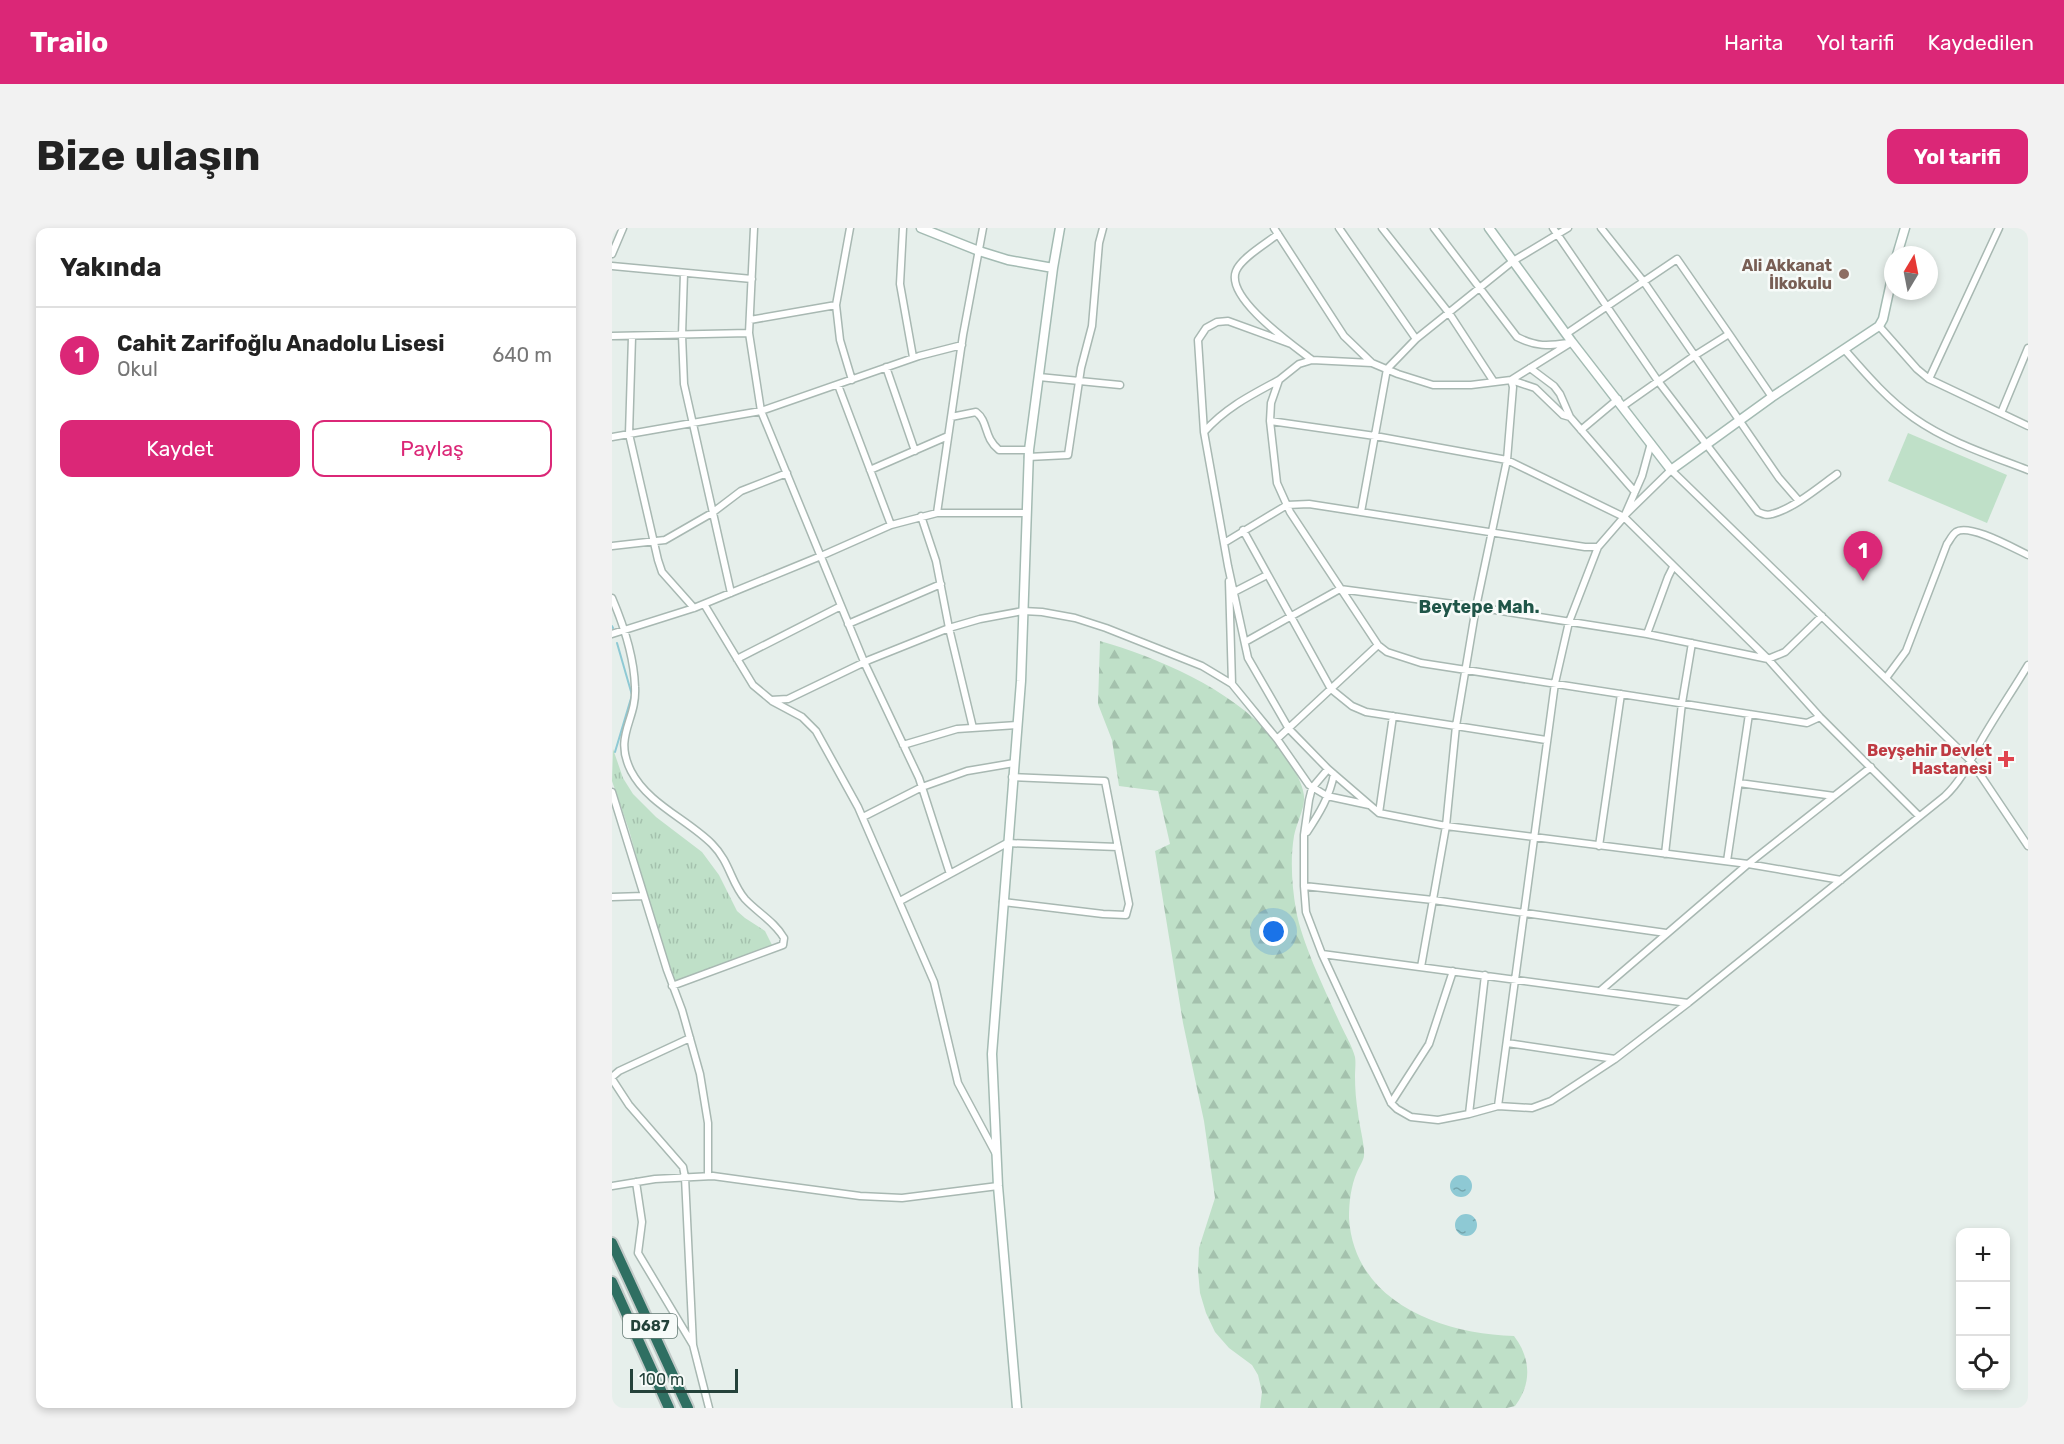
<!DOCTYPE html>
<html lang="tr">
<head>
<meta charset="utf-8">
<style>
	:root { --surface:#fff; --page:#f2f2f2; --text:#222; --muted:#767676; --line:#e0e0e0; --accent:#db2777 }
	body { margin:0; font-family:Rubik,sans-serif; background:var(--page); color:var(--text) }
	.controls { position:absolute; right:18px; bottom:18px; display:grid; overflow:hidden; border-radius:12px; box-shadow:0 3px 9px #0003 }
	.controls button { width:54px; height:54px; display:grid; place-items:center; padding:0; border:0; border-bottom:2px solid var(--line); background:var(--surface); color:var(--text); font:30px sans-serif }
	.compass { position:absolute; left:1272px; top:18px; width:54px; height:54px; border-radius:50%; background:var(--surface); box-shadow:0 3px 9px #0003; rotate:10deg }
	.scale { position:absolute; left:18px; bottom:15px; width:108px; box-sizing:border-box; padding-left:6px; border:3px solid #24423a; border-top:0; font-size:16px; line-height:21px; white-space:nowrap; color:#24423a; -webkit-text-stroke:4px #f7fbf9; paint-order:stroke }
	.you { position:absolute; left:662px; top:704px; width:21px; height:21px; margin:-15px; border:4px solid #fff; border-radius:50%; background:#1a73e8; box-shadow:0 0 0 9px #1a73e833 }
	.badge { display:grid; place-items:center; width:39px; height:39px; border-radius:50%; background:var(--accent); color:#fff; font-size:20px; font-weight:700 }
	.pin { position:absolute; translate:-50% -50px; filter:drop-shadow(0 2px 3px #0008) }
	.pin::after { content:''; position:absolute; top:32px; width:21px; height:18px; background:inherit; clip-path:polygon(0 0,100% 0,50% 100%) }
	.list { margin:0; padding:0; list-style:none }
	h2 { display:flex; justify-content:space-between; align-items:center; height:78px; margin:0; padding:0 24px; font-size:26px }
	h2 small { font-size:20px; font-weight:400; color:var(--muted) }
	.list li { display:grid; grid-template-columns:39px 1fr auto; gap:18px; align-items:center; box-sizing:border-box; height:96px; padding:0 24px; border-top:2px solid var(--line) }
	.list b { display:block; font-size:22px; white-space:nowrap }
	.list p { margin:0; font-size:20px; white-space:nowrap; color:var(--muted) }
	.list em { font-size:20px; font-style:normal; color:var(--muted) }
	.actions { display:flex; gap:12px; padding:18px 24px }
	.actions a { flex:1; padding:14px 0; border:2px solid var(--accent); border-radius:12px; text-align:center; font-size:21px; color:var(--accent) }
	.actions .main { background:var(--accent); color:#fff }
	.icon { flex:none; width:33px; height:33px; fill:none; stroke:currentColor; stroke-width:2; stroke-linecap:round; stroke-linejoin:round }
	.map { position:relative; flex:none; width:1416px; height:1180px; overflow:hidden; border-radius:12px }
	header { display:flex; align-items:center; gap:36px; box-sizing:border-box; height:84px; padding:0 30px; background:var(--accent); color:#fff }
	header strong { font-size:28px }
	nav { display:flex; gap:33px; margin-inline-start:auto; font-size:21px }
	.intro { display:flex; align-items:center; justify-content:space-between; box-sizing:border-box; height:144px; padding:0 36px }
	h1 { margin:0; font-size:42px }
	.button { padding:15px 27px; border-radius:12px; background:var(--accent); color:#fff; font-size:21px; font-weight:700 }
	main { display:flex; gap:36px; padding:0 36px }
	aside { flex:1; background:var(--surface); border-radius:12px; box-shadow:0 3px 9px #0003 }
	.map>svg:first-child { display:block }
	.grass { fill:url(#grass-tufts) }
	.forest { fill:url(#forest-firs) }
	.pitch { fill:#bfe0c8 }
	.water { fill:url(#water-ripples) }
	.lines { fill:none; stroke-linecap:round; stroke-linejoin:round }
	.stream { stroke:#8ec9d4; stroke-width:2 }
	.street-casing { stroke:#a8b8b2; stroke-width:9 }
	.secondary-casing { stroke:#a4bbb3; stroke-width:11 }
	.highway-casing { stroke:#c2cac8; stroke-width:14 }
	.street { stroke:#fff; stroke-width:6 }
	.secondary { stroke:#fff; stroke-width:8 }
	.highway { stroke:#2f6f62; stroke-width:10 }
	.education-dot { fill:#8d6e63; stroke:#f7fbf9; stroke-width:2 }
	.health-dot { fill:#e0444e; stroke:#f7fbf9; stroke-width:2 }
	.labels { text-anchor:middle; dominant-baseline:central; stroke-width:5; stroke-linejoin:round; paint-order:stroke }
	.shield { fill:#f7fbf9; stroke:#637a73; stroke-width:1.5 }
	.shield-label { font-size:15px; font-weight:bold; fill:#24423a }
	.education-label { font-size:16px; font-weight:bold; fill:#785e54; stroke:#f7fbf9; text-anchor:end }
	.health-label { font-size:16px; font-weight:bold; fill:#be3a42; stroke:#f7fbf9; text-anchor:end }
	.neighbourhood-label { font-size:18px; font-weight:bold; fill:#1f5548; stroke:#f7fbf9 }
</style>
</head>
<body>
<header>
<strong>Trailo</strong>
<nav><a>Harita</a><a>Yol tarifi</a><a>Kaydedilen</a></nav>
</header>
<div class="intro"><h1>Bize ulaşın</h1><a class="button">Yol tarifi</a></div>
<main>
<aside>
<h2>Yakında<small></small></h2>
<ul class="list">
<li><span class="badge">1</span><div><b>Cahit Zarifoğlu Anadolu Lisesi</b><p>Okul</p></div><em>640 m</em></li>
</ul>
<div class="actions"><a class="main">Kaydet</a><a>Paylaş</a></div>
</aside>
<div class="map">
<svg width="1416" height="1180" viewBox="0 0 1416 1180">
	<defs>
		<pattern id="grass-tufts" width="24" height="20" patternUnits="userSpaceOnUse" patternTransform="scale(1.5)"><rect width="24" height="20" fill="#bfe0c8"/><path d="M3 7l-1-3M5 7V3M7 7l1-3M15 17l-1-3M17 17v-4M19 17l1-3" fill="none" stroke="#a4c1ad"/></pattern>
		<pattern id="forest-firs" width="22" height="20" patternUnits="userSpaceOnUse" patternTransform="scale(1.5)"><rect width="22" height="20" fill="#bfe0c8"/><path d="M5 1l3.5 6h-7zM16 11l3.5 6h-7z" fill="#a4c1ad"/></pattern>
		<pattern id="water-ripples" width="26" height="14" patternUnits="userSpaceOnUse" patternTransform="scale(1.5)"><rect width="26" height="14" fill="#8ec9d4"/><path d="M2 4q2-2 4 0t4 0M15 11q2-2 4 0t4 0" fill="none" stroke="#74a5ad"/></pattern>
	</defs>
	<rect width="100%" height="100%" fill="#e6efeb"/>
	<path class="grass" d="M1 521 11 550 21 566 44 589 90 624 107 647 125 683 133 690 153 703 161 719 63 755 38 678 17 602 0 553Z"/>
	<path class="forest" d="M488 413C557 433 648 473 682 541 686 549 693 562 692 572 692 581 684 597 682 608 678 632 680 658 684 682 690 715 712 760 726 791 731 803 740 817 743 829 744 835 743 842 743 848 743 861 744 873 746 885 747 896 753 918 752 927 752 932 747 939 745 944 739 958 737 974 737 990 742 1074 829 1106 902 1108 919 1130 920 1156 903 1178L895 1180H648L650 1164 646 1147 640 1137 617 1120 603 1104 594 1085 588 1065 586 1043 587 1020 603 970 592 893 571 795 543 623 558 616 546 563 507 558 500 512 486 476Z"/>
	<path class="pitch" d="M1296 205 1395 247 1375 295 1276 253Z"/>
	<path class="water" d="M838 958a11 11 0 1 1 22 0a11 11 0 1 1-22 0Z
		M843 997a11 11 0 1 1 22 0a11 11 0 1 1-22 0Z"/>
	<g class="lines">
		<path class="stream" d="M0 398 1 400
			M3 524 20 467 5 415"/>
		<g class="street-casing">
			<path id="street" d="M142 0 137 105 149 183 253 436 307 550 338 646
				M238 0 224 77 228 112 240 152
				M291 0 288 56 301 129
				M662 0 732 108 760 135 786 146 821 157H859L899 152 960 114
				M727 0 804 111
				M770 0 837 85 882 154
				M822 0 905 109C925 119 935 118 957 115
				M941 0 1046 153 1146 284C1151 286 1154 288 1160 286 1181 281 1207 259 1225 246
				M989 0 1032 54 1167 250 1187 273
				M666 6C655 15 629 30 624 43 613 70 681 117 700 132
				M0 26 11 0
				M0 38 140 51
				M72 45 70 107 72 156 119 365
				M138 92 224 77
				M1267 98 1305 141 1317 151 1416 198
				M954 106 1065 31 1117 106
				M0 108 137 105
				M20 109 17 206 46 332 50 344 82 380
				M1232 121C1253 145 1275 171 1302 190 1336 214 1377 227 1416 242
				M760 135 700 132 687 136 667 152 659 175 658 193 665 255 678 284 766 417 775 424 809 435 1195 495 1208 489
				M274 139 303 223
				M918 140 942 158 948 166 958 189 1023 264
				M427 149 508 157
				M1317 151 1387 0
				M667 152C639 167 613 180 592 204L616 338 636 430 677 501 716 541 767 585 834 598 1136 636 1229 652
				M226 157 279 297
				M1011 178 1082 128 1117 106 1160 169
				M1389 185 1416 120
				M339 189 364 184C377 194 371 209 387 222H417
				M658 193 763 208 895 232 1012 289 1156 431 1208 489 1307 588
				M969 202 1006 171
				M592 204 586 112 594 100 605 94 616 93 679 116
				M0 209 149 183 307 128 350 117
				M416 229 456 227 469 140 480 98 487 15 491 0
				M258 242 336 208
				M749 284 775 141 804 111 901 33 956 0
				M325 285 351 107 371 0
				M1014 286 1059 242 1359 533 1416 618
				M309 288 324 333 337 400 361 500
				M631 302 719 461 740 478 754 484 934 512
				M612 315 675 277 697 276 973 319H986
				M0 318 53 312 100 285 129 263 175 245
				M617 353 620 456
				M622 364 655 347
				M0 370C12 398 22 428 23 459 25 493 1 507 19 543 36 576 75 591 100 616 118 634 119 655 133 671 146 685 162 693 172 710L171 717 60 758
				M92 376 141 457 159 472 176 471 257 432 337 400 368 391 411 383 430 384 463 390 494 400 590 438 620 456 665 511 697 557 715 568 757 577
				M236 396 329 356
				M0 406 82 380 209 328 279 297 325 285H413
				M1035 406 1056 349 1061 339
				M633 414 728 361 864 379 1035 406 1156 431 1173 424 1210 388
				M125 431 229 378
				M1274 450 1294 423 1335 316C1338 312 1340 307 1344 304 1357 295 1401 320 1416 327
				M160 473 190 489 204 503 246 579 322 754 346 855 384 926
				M665 511 766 417
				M291 517 345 501 405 497
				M716 541 700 560 697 572 692 607V658L694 684 710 726 779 875 785 881 799 889 826 892 857 886 886 878 920 880 939 873 1003 831 1076 775 1333 568C1350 552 1358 533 1369 513 1384 487 1401 462 1416 437
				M1127 555 1222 568
				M0 564 55 742 70 782 88 846 96 895V948
				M767 585 781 488
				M251 589 310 559 355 543 402 535
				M695 604C707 586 718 568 722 546
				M987 618 1009 466
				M1053 626 1070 475 1080 415
				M1115 633 1137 486
				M692 658 821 672 1054 705
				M0 669 32 668
				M288 673 395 615 506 619
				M391 674 491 686 514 687 517 676 493 553 400 549
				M710 726 1076 775
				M809 739 834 598 844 498 864 379 895 232 901 159 899 152 923 160 951 187 958 189
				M988 763 1136 636 1259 539
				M895 815 1003 831
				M0 849 7 843 78 810
				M0 851 17 877 71 939 73 949 81 1117 97 1180
				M779 875 817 816 841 743
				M886 878 943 455 957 394 986 319 1012 289 1030 248 1039 215
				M857 886 873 747
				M24 954 30 994 26 1025 81 1117
				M0 958 43 951 101 948 248 968 290 970 386 958"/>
		</g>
		<g class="secondary-casing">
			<path id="secondary" d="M309 0 367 23 396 32 441 40
				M877 0 960 114 1059 242 1160 169 1267 98 1271 91 1281 45
				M1285 27 1293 0
				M405 1180 386 958 380 826 409 453 417 222 441 40 448 0"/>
		</g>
		<g class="highway-casing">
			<path id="highway" d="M0 1015 76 1180
				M0 1054 57 1180"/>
		</g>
		<use href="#street" class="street"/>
		<use href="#secondary" class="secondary"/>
		<use href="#highway" class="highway"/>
	</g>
	<circle class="education-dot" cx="1232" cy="46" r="6"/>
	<path class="health-dot" d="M1391 522h6v6h6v6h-6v6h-6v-6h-6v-6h6z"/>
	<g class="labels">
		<rect class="shield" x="11" y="1086" width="54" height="24" rx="4.5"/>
		<g class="shield-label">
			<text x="38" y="1098">D687</text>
		</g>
		<g class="education-label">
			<text x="1220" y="37">Ali Akkanat<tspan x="1220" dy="18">İlkokulu</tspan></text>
		</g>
		<g class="health-label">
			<text x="1380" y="522">Beyşehir Devlet<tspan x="1380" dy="18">Hastanesi</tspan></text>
		</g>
		<g class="neighbourhood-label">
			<text x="867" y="379">Beytepe Mah.</text>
		</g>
	</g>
</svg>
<div class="controls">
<button>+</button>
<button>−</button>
<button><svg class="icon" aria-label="locate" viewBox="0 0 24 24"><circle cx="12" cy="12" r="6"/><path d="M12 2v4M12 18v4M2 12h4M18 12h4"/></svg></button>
</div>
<svg class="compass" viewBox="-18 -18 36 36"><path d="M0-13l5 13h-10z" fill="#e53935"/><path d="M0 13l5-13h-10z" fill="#767676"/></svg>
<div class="scale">100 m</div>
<div class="you"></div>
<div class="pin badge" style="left:1251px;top:353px">1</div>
</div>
</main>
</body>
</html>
